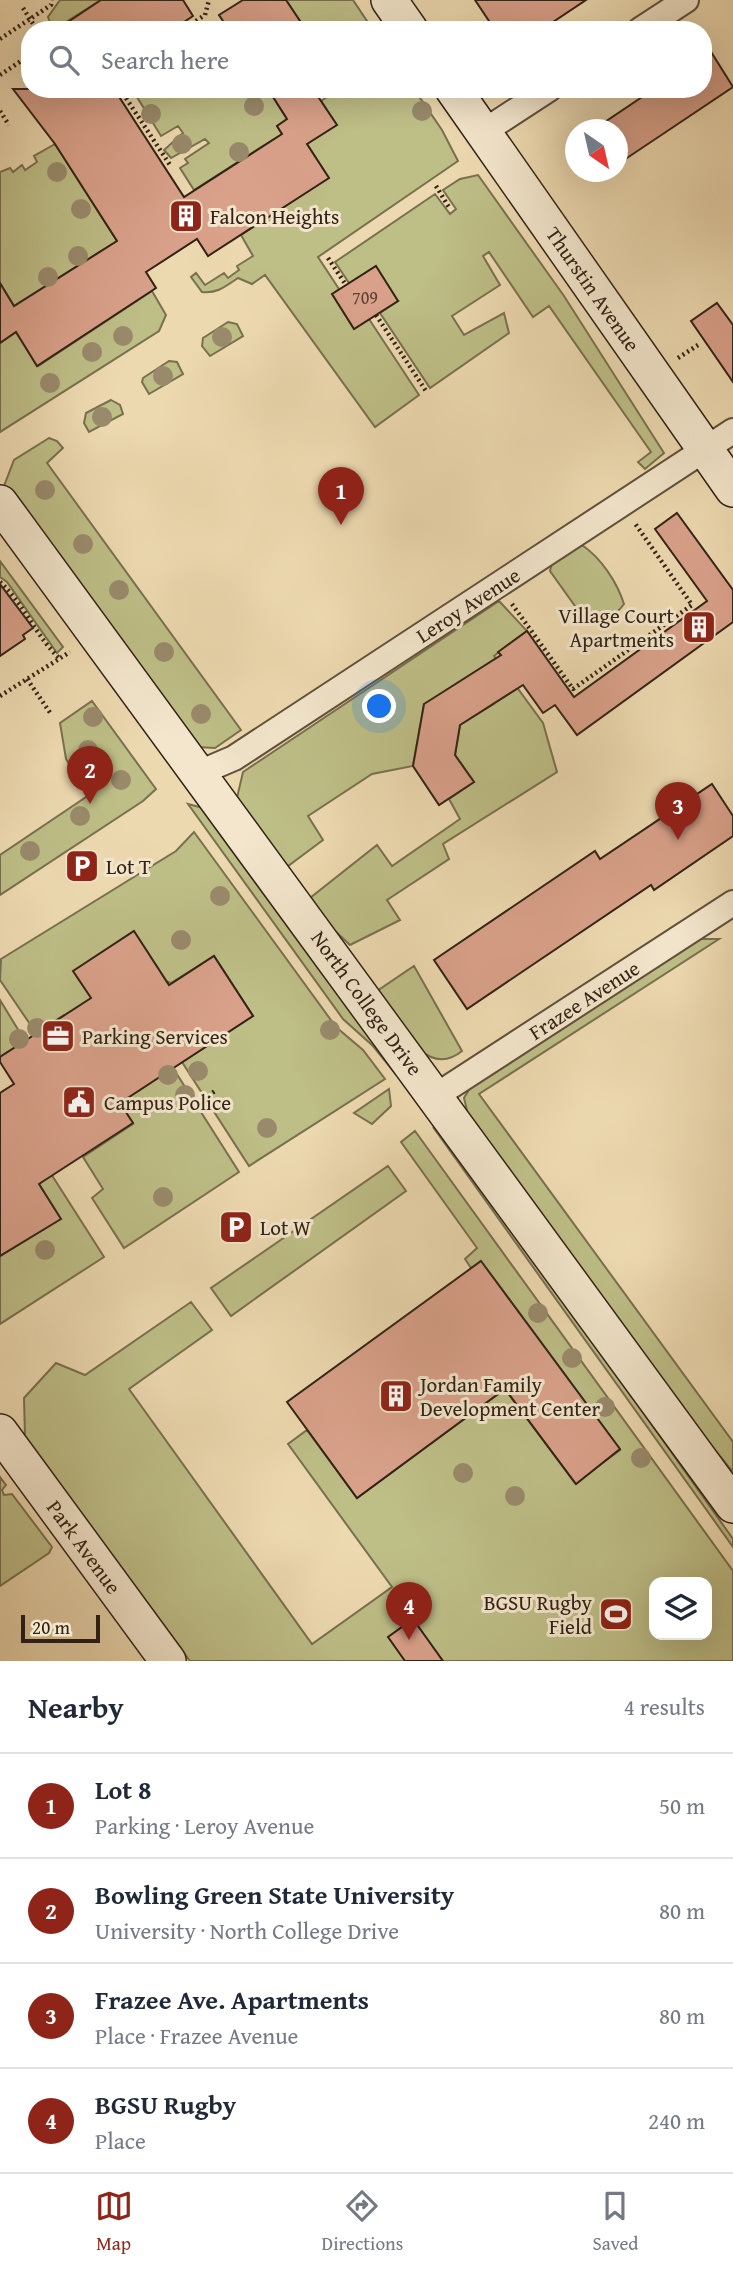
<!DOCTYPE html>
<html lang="en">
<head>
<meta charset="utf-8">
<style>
	:root { --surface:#fff; --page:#f2f2f3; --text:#1f2937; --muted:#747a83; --line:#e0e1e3; --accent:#8f2418 }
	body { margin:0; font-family:"Gentium Book Plus",serif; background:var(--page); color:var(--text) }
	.controls { position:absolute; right:21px; bottom:21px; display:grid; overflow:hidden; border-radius:14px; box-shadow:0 7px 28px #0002 }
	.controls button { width:63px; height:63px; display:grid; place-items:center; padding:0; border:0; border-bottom:2px solid var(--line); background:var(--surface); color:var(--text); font:35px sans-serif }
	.compass { position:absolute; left:565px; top:119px; width:63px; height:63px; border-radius:50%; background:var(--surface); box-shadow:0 7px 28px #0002; rotate:146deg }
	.scale { position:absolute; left:21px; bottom:18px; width:79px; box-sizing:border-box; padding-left:7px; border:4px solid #322215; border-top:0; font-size:19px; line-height:24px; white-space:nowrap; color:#322215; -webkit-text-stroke:5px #f3e6cc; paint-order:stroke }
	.you { position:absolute; left:380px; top:707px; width:24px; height:24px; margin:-18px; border:5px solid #fff; border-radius:50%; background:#1a73e8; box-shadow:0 0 0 10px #1a73e833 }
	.badge { display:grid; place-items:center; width:46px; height:46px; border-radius:50%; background:var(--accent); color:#fff; font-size:23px; font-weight:700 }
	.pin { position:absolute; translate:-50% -58px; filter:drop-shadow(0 2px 4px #0008) }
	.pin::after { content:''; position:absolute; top:37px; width:24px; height:21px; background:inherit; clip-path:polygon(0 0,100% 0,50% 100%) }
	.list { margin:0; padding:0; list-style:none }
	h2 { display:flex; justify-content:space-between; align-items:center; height:91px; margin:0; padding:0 28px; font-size:30px }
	h2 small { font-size:23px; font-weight:400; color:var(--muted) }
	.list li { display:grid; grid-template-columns:46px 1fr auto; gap:21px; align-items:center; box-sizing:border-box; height:105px; padding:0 28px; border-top:2px solid var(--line) }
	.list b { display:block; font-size:26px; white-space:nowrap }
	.list p { margin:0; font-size:23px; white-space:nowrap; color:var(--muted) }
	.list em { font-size:23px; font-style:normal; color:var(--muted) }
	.icon { flex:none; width:38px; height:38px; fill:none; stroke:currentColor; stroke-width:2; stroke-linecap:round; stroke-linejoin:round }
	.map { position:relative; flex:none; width:733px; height:1661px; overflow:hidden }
	.search { position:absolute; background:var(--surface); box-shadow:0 7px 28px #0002; left:21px; right:21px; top:21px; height:77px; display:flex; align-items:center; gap:18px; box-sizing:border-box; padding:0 24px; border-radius:28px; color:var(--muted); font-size:26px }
	.sheet { height:511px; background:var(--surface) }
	nav { display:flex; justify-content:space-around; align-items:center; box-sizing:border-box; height:98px; border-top:2px solid var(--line); background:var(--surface); font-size:19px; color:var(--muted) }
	nav a { display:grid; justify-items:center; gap:4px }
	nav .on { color:var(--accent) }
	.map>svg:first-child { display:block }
	.green { fill:#bebe87; stroke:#78704e; stroke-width:2; fill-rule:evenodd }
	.building { fill:#d9a18a; stroke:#322215; stroke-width:2 }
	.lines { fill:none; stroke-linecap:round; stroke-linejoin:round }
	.street-casing { stroke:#61503c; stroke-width:28 }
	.secondary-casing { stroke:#322215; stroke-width:38 }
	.path { stroke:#322215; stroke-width:4.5; stroke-dasharray:2 3.5; stroke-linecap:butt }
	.street { stroke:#f3e6cc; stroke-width:24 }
	.secondary { stroke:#f3e6cc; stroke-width:35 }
	.tree { fill:#998a6b }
	.labels { text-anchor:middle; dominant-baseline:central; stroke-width:6; stroke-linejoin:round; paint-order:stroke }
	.number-label { font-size:18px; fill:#5c4232 }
	.poi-label { font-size:21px; fill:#322215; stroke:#f3e6cc; text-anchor:start }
	.street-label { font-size:21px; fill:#322215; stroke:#f3e6cc }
</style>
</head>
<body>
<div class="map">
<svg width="733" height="1661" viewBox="0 0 733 1661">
	<rect width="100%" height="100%" fill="#edd9b0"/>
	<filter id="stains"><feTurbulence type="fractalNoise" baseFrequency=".00286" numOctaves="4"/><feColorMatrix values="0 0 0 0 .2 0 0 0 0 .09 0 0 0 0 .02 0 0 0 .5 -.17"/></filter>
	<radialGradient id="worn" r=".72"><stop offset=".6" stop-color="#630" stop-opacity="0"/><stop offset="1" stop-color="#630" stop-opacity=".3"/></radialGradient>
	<path class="green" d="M60 0H101L53 30 48 17Z
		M286 0H353L373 30H306Z
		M132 89H268L287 119 277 126 282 134 194 190 180 168 188 163 185 159 209 143 205 139 171 158 164 150 183 133 178 126 161 136Z
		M339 89H414L442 130 458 161 318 257 339 289 333 294 354 328 369 319 419 395 375 427 265 275 252 284 238 278C226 286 217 294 202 292L191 277 196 273 205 285 224 273 228 278 239 270 237 266 253 256 241 235 328 178 307 144 336 125 321 101Z
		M55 144 117 241 14 306 10 300 0 306V172L10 168 13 172 22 165 25 170 37 162 34 156Z
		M478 175 564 296 664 453 645 469 638 462 651 452 549 306 533 317 489 252 483 256 500 285 452 316 464 335 504 313 509 333 430 388 380 313 398 301 349 283 335 262 435 194 450 214 456 209 443 190 460 179Z
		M152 291 166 315 159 331 0 432V343L16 332 38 366Z
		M228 322 237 324 243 336 210 356 202 346 203 338Z
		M169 361 177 362 183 374 149 394 142 382 143 378Z
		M111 400 120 405 123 414 89 432 84 423 86 413Z
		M49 438 57 441 63 448 47 463 241 730 215 748 197 747 4 486 14 460Z
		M582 545C601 558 617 582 624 604 614 618 603 622 585 620L550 571 552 563Z
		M0 561 63 647 57 653 7 582 0 577Z
		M499 601 527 631 494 656 543 723 557 772 443 844 449 859 387 900 400 920 350 945 330 926 310 898 377 845 392 866 460 819 449 799 474 782 455 755 460 725 492 705 424 704 413 766 372 774 308 816 323 840 284 869 236 802 243 772Z
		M92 701 156 789 143 801 0 895V855L89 795 66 759 60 723Z
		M188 804 203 808 393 1060 394 1072 373 1046 343 1019Z
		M194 832 336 1027 363 1050 385 1079 249 1166 182 1062 253 1016 214 956 171 983 166 981 106 1021 64 1015 36 1033 0 980 1 959 176 851Z
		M696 939H719L479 1094 733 1442V1472L651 1372 470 1123 464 1098 473 1083Z
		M414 966 462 1051C424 1082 396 1018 377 991Z
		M0 1000 25 1041 0 1057Z
		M173 1068 239 1172 124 1248 92 1198 103 1189 83 1157 133 1124 122 1106 123 1101Z
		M389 1089 391 1106 372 1124 354 1113Z
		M433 1127 451 1142 733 1539V1547Z
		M415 1131 733 1571V1661H190L25 1437 24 1398 56 1363 85 1375 191 1302 212 1330 129 1389 312 1644 392 1587 288 1444 307 1430 357 1498 505 1389 575 1483 620 1450 481 1262 471 1268 465 1259 477 1248 401 1142ZM654 1582H707V1635H654Z
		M39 1155 104 1257 0 1324V1256L60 1219 28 1166Z
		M388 1166 406 1191 231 1316 211 1288Z
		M0 1477 6 1485 2 1490 4 1495 12 1494 52 1547 49 1553 0 1586Z"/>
	<path class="building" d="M101 0H183L193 16 172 30H56Z
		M243 0H286L306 30H229L219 15Z
		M475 0H586L541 30H495Z
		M703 39 733 87 618 164V130H593L654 89H703Z
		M13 89H114L184 197 282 134 277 126 287 119 268 89H313L337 125 307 144 329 178 208 256 197 239 146 272 156 288 37 366 16 332 0 343V283L14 306 117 241 55 144Z
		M376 266 398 301 354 329 332 294Z
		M717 303 733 325V382L691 321Z
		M677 513 733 590V622L577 735 555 705 543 713 523 685 460 725 455 755 474 782 439 805 413 766 424 704 501 655 498 652 527 631 574 697 707 601 655 529Z
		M0 584 33 628 23 635 25 639 0 656Z
		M712 784 733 816V836L654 890 651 885 467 1009 434 960 595 851 600 859Z
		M134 931 169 985 214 956 253 1016 120 1103 133 1123 39 1184 61 1219 0 1256V1093L14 1084 0 1062V1057L91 998 73 971Z
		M481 1261 620 1449 576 1484 505 1389 357 1498 287 1402Z
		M413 1619 443 1661H405L388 1637Z"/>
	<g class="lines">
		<g class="street-casing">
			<path id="street" d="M640 30 686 0
				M483 132 549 89
				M199 773 234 758 733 431
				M434 1097 733 903"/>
		</g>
		<g class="secondary-casing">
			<path id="secondary" d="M389 0 410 30
				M453 89 733 489
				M0 503 733 1505
				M0 1432 168 1661"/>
		</g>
		<path class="path" d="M23 8 37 30
			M182 30 205 15 209 0
			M0 39 51 5 52 0
			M0 75 30 55
			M120 89 170 165
			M0 111 9 125
			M436 186 450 209
			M328 258 346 285
			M376 315 426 391
			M678 358 698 345
			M0 582C24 604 36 636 59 658
			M512 604 573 689 692 605 634 522
			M27 679 51 714
			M0 696 70 652
			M199 1102 215 1091"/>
		<use href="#street" class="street"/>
		<use href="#secondary" class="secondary"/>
	</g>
	<g class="tree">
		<circle cx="254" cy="106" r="10"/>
		<circle cx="422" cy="111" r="10"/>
		<circle cx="151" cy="114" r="10"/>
		<circle cx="182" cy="144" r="10"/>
		<circle cx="239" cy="152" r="10"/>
		<circle cx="57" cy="172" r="10"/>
		<circle cx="81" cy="209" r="10"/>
		<circle cx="78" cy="256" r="10"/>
		<circle cx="48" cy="277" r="10"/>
		<circle cx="123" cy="336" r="10"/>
		<circle cx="222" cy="337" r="10"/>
		<circle cx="92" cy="352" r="10"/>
		<circle cx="163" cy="376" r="10"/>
		<circle cx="50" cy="383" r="10"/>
		<circle cx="102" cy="417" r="10"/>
		<circle cx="45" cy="490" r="10"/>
		<circle cx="83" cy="544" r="10"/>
		<circle cx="119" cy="590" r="10"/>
		<circle cx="164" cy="652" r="10"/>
		<circle cx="201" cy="714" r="10"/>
		<circle cx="93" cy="717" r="10"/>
		<circle cx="88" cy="750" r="10"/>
		<circle cx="121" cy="780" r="10"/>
		<circle cx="80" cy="816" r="10"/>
		<circle cx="30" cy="851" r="10"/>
		<circle cx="220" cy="896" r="10"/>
		<circle cx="181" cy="940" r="10"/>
		<circle cx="37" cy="1028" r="10"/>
		<circle cx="330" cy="1030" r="10"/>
		<circle cx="19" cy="1039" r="10"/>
		<circle cx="198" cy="1071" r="10"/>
		<circle cx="168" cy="1075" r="10"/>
		<circle cx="185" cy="1095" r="10"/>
		<circle cx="267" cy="1128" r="10"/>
		<circle cx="163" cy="1197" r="10"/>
		<circle cx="45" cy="1250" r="10"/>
		<circle cx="538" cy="1313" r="10"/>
		<circle cx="572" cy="1358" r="10"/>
		<circle cx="605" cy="1407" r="10"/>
		<circle cx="641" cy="1458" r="10"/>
		<circle cx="463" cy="1473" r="10"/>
		<circle cx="515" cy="1496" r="10"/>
	</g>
	<defs>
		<g id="building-square" transform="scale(1.75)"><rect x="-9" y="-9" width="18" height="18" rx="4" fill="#8f2418" stroke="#f3e6cc"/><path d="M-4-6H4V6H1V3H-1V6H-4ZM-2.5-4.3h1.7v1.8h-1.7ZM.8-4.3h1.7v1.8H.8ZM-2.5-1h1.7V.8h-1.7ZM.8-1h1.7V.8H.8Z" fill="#fff"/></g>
		<g id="parking-square" transform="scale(1.75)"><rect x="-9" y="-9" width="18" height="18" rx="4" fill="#8f2418" stroke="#f3e6cc"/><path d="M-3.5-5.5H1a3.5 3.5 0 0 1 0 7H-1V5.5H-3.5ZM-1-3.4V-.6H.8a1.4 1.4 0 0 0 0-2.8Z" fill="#fff"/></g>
		<g id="office-square" transform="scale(1.75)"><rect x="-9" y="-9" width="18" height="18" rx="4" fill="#8f2418" stroke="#f3e6cc"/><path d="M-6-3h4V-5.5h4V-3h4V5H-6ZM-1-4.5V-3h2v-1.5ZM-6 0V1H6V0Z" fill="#fff"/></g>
		<g id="civic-square" transform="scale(1.75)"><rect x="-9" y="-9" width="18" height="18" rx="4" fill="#8f2418" stroke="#f3e6cc"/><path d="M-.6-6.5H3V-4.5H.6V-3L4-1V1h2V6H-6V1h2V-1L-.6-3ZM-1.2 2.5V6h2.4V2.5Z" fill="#fff"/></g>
		<g id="stadium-square" transform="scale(1.75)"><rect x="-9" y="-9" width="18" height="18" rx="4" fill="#8f2418" stroke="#f3e6cc"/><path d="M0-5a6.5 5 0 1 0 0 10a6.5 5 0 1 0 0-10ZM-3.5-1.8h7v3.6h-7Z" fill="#fff"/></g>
	</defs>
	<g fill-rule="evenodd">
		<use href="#building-square" x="186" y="216"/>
		<use href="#building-square" x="699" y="627"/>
		<use href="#parking-square" x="82" y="866"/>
		<use href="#office-square" x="58" y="1036"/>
		<use href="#civic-square" x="79" y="1102"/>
		<use href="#parking-square" x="236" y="1227"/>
		<use href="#building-square" x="396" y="1396"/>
		<use href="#stadium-square" x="616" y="1614"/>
	</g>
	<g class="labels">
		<g class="number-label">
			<text x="365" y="297">709</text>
		</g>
		<g class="poi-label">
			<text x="210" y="216">Falcon Heights</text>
			<text x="674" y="615" text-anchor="end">Village Court<tspan x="674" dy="24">Apartments</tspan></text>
			<text x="106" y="866">Lot T</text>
			<text x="82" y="1036">Parking Services</text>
			<text x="104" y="1102">Campus Police</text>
			<text x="260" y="1227">Lot W</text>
			<text x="420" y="1384">Jordan Family<tspan x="420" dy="24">Development Center</tspan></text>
			<text x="592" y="1602" text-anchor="end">BGSU Rugby<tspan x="592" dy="24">Field</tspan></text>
		</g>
		<g class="street-label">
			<text transform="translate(593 289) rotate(55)">Thurstin Avenue</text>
			<text transform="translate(468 605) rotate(-33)">Leroy Avenue</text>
			<text transform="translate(584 1000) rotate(-33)">Frazee Avenue</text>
			<text transform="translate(367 1003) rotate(54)">North College Drive</text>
			<text transform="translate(84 1547) rotate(54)">Park Avenue</text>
		</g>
	</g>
	<rect width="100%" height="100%" filter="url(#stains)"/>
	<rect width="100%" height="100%" fill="url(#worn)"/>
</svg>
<div class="controls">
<button><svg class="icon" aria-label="layers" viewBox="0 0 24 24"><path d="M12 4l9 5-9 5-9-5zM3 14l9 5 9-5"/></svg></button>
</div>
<svg class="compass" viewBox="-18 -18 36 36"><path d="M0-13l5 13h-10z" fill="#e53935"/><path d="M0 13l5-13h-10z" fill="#747a83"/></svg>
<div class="scale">20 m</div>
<div class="you"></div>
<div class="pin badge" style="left:341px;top:525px">1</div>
<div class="pin badge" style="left:90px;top:804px">2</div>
<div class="pin badge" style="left:678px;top:840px">3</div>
<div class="pin badge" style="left:409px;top:1640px">4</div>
<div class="search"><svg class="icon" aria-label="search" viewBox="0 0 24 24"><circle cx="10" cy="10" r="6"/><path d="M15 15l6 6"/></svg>Search here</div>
</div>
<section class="sheet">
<h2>Nearby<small>4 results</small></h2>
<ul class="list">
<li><span class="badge">1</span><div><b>Lot 8</b><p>Parking · Leroy Avenue</p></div><em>50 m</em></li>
<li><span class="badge">2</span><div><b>Bowling Green State University</b><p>University · North College Drive</p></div><em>80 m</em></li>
<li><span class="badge">3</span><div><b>Frazee Ave. Apartments</b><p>Place · Frazee Avenue</p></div><em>80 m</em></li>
<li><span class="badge">4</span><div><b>BGSU Rugby</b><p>Place</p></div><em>240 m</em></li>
</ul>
</section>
<nav>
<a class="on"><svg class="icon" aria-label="map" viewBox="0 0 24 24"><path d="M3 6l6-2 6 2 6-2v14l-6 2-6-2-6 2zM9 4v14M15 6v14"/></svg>Map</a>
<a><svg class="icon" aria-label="directions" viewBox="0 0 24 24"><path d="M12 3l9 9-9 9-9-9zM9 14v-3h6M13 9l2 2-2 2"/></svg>Directions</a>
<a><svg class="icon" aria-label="saved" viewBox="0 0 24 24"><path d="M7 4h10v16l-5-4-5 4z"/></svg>Saved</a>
</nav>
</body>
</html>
